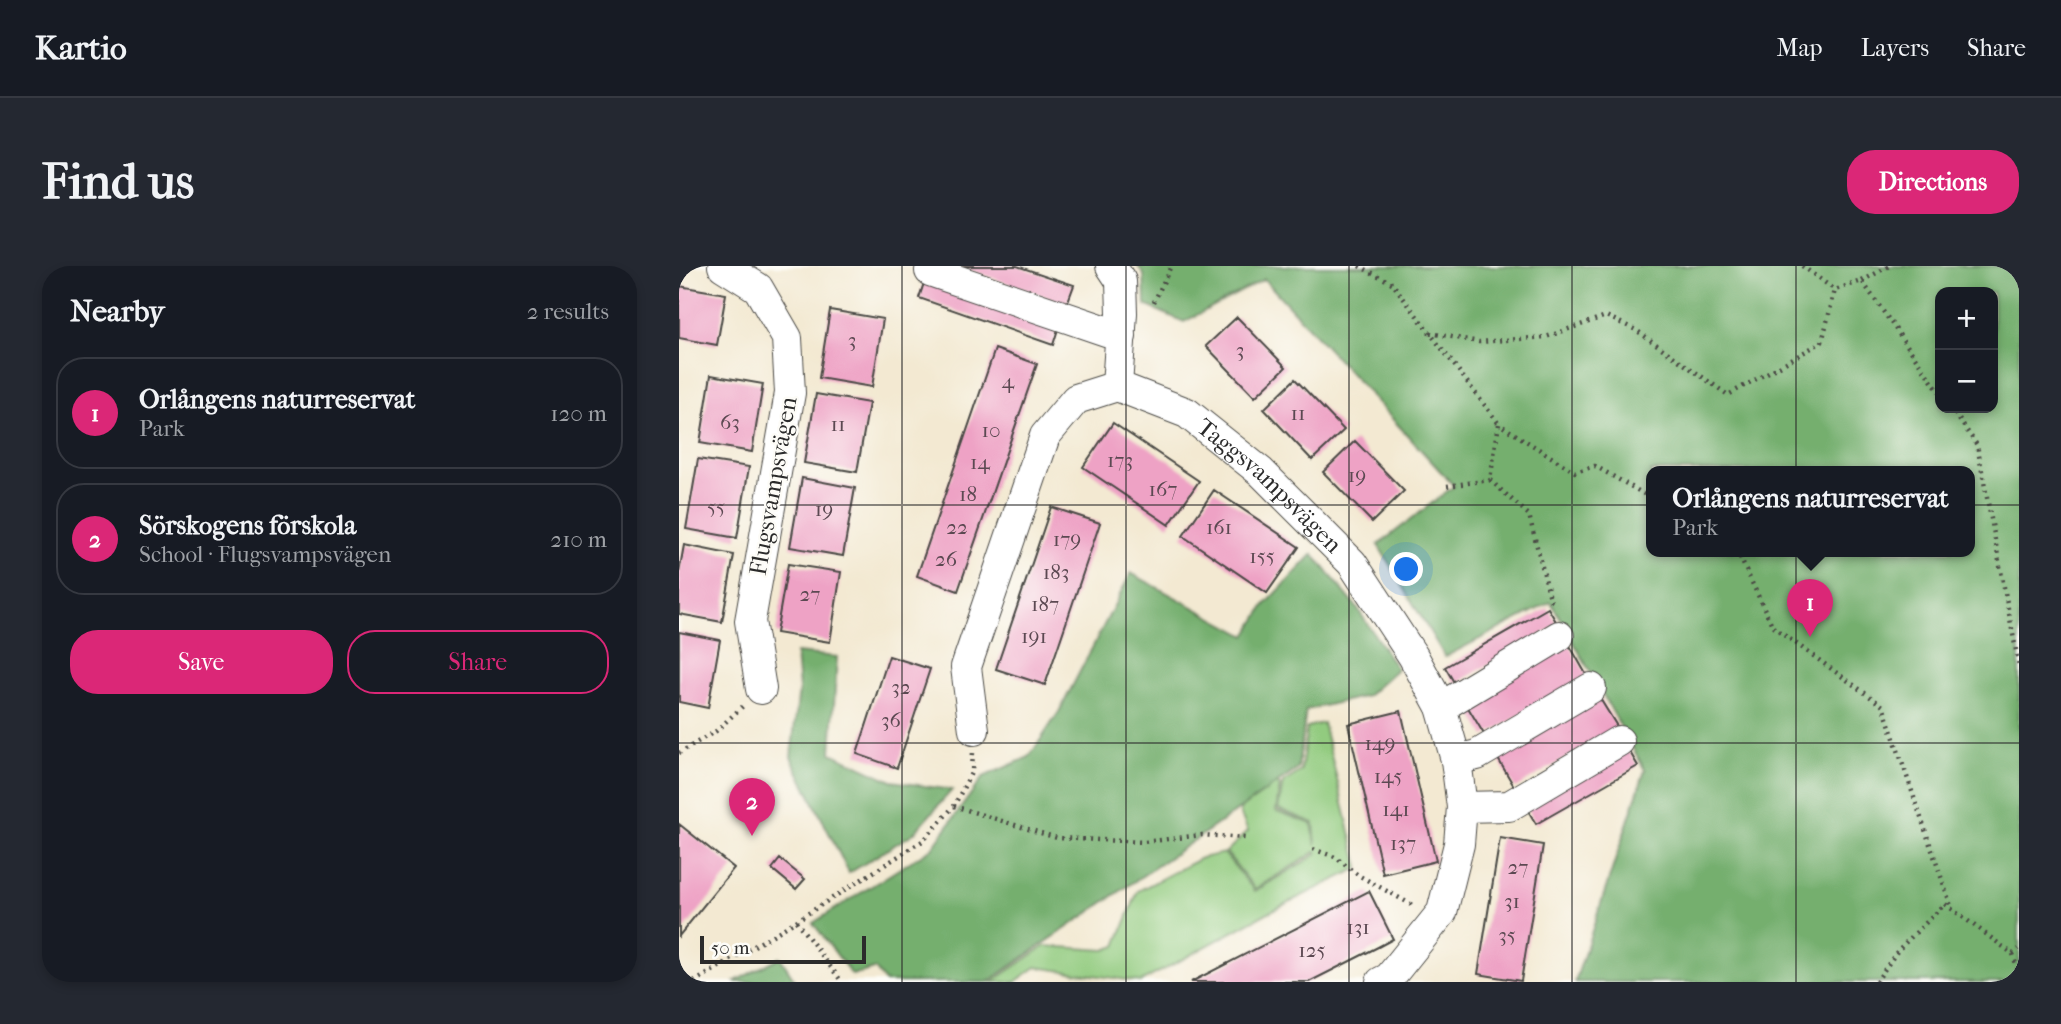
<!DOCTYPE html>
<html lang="en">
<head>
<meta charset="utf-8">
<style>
	:root { --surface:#171b24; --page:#242831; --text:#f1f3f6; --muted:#9ea1a6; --line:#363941; --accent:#db2777 }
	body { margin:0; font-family:"IM FELL French Canon",serif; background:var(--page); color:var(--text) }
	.controls { position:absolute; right:21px; top:21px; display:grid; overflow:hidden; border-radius:14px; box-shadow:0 4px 10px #0003 }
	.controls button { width:63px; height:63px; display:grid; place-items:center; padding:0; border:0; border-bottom:2px solid var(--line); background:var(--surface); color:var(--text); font:35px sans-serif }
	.scale { position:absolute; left:21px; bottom:18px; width:166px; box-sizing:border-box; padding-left:7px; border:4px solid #2b2b2b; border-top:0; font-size:19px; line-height:24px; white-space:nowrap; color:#2b2b2b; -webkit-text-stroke:5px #fdfcf7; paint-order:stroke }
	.you { position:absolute; left:728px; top:304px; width:24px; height:24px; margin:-18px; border:5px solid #fff; border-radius:50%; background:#1a73e8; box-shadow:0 0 0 10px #1a73e833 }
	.badge { display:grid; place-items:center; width:46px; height:46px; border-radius:50%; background:var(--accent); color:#fff; font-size:23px; font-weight:700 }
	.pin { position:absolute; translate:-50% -58px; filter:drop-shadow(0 2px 4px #0008) }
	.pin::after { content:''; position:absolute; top:37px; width:24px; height:21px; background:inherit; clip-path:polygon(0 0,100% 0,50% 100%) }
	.popup { position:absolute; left:967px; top:200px; width:329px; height:91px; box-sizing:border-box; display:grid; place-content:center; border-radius:14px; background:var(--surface); filter:drop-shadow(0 2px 5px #0005); font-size:23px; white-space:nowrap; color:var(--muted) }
	.popup b { font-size:26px; color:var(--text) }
	.popup::after { content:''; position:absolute; left:50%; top:100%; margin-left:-14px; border:14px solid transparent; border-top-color:var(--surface) }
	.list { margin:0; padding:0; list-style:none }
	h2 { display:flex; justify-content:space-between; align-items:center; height:91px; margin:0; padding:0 28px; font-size:30px }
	h2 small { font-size:23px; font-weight:400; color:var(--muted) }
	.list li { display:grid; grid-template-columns:46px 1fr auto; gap:21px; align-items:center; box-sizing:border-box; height:112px; margin:0 14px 14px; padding:0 14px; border:2px solid var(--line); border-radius:28px }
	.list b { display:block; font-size:26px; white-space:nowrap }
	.list p { margin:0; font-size:23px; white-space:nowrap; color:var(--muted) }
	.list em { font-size:23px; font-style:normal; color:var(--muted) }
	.actions { display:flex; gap:14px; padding:21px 28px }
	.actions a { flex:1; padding:16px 0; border:2px solid var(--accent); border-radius:28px; text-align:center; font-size:24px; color:var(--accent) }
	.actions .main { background:var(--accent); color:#fff }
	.map { position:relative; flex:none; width:1340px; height:716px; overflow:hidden; border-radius:28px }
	header { display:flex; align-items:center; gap:42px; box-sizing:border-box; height:98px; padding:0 35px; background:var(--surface); border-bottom:2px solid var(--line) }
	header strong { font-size:33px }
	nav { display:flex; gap:38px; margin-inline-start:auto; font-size:24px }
	.intro { display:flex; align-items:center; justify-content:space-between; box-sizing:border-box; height:168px; padding:0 42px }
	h1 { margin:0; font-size:49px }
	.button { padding:18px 32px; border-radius:28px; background:var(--accent); color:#fff; font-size:24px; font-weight:700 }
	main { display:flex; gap:42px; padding:0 42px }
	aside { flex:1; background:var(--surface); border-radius:28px; box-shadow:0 4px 10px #0003 }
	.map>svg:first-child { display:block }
	.green { fill:#92cb7f; stroke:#5e7b55; stroke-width:2 }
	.forest { fill:#75af6e; stroke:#506d4c; stroke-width:2; fill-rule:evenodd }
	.building { fill:#eea2c5 }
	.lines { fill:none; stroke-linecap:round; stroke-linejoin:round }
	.minor-casing { stroke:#494844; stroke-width:32 }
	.path { stroke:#494844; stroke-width:4.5; stroke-dasharray:2 5; stroke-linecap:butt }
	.minor { stroke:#fff; stroke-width:30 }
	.grid { fill:none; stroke:#2b2b2b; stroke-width:2; stroke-opacity:0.55 }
	.labels { text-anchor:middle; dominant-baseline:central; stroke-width:5; stroke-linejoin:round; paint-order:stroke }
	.number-label { font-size:21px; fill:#5c4952 }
	.street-label { font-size:24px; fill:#2b2b2b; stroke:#fdfcf7 }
</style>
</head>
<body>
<header>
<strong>Kartio</strong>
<nav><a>Map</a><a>Layers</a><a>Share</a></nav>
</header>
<div class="intro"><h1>Find us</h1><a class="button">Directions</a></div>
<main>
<aside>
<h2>Nearby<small>2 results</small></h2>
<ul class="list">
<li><span class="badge">1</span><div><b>Orlångens naturreservat</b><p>Park</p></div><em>120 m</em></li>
<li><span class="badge">2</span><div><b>Sörskogens förskola</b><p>School · Flugsvampsvägen</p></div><em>210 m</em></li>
</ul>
<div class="actions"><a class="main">Save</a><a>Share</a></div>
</aside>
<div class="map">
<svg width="1340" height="716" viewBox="0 0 1340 716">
	<rect width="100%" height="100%" fill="#fdfcf7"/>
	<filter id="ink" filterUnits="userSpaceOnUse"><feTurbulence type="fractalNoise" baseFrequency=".0143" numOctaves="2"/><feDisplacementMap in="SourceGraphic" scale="14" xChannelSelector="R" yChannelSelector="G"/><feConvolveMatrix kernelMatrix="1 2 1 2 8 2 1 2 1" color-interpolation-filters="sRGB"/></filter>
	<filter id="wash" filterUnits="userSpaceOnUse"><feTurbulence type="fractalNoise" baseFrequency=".00686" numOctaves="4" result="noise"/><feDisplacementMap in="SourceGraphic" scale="28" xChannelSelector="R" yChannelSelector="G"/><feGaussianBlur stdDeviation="1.57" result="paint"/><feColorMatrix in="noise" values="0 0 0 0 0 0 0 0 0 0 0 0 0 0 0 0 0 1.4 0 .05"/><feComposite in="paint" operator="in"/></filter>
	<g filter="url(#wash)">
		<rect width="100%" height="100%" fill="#f3e9d2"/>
		<path class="green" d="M644 457 680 602 588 647 462 716 357 701 336 716H313L366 680 426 684 437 680 459 625 522 592 545 587 576 625 638 588V585L576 623 547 586 569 565 561 547 568 511 601 519 597 545 633 558 637 579 635 557 599 543 604 517 622 505 628 461Z"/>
		<path class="forest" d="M459 0H1340V716H896L966 504 872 336 766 391 699 279 775 220 585 13 505 56 466 39 465 9ZM1261 26H1314V142H1261ZM972 205H1290V285H972Z
			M634 288 676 339 718 403 688 430 627 444 619 503 309 716H206L196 703 173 709 134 657 253 582 304 511 350 491 380 446 452 307 567 370 586 339Z
			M117 387 158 391 152 487 213 515 273 524 235 567 170 607 112 491 120 423Z
			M101 691 117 716H55Z"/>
		<g id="blocks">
			<path class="building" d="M279 0H338L395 19 388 38Z
				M246 14 380 60 374 79 240 32Z
				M0 20 47 28 38 79 0 72Z
				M151 44 204 53 193 121 140 112Z
				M558 51 607 101 576 131 527 80Z
				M316 83 358 98 279 325 238 310Z
				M32 109 84 118 73 186 21 177Z
				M616 113 665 164 633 194 585 143Z
				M137 128 190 137 178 206 125 197Z
				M434 157 520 215 490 259 404 201Z
				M676 175 725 225 693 256 644 206Z
				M19 193 70 201 58 272 7 263Z
				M123 212 176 222 164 290 111 281Z
				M535 224 620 281 588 327 504 270Z
				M372 241 421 257 366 419 317 403Z
				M5 279 55 289 43 356 0 348V307Z
				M109 298 162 306 151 376 97 367Z
				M869 342 879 359 776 418 766 401Z
				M0 366 41 374 29 442 0 436Z
				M890 378 908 410 806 470 787 438Z
				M210 390 251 403 218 502 178 488Z
				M920 431 939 462 836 522 818 491Z
				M722 445 757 595 704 608 669 458Z
				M949 483 959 500 857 558 847 541Z
				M0 558 55 602 0 670Z
				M821 572 864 579 842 715 799 708Z
				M101 593 126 613 117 623 93 603Z
				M690 625 714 673 699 681 630 716H512Z"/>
		</g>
	</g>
	<g filter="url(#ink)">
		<use href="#blocks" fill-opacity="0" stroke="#494844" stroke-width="2"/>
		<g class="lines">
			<g class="minor-casing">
				<g id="minor">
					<path d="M44 0 79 22 108 72 111 127 71 355 82 423"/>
					<path d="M432 0 442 15 443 47 438 120"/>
					<path d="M251 5 442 70"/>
					<path d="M762 441 880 370"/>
					<path id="s1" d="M295 464 287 401 366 170 397 133 438 120 508 147 582 206 673 297 734 390 762 441 777 494 783 541 780 578 763 646 710 712 702 716"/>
					<path d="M777 494 798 489 912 422"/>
					<path d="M783 541 830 540 940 475"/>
				</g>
			</g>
			<path class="path" d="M680 0 713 17 820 158
				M1123 0 1156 24
				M1183 15 1210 0
				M475 36 492 0
				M751 67 800 76 867 71 927 50 957 64 1049 129 1143 76 1156 24 1183 15 1261 127
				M1272 142 1298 179 1340 400
				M811 214 850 249 872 336
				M768 220 811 214 820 158 896 206 916 200 972 232
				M1058 285 1094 361 1204 440 1273 643
				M0 487 37 465 64 440
				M275 540 378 572 465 576 523 569 566 572
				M634 583 656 591 679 609 735 640
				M117 655 163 716
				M1334 688 1340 683
				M15 716 117 655 245 574 275 540 293 505 294 486
				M1197 716 1219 684 1266 638 1334 688 1340 709"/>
			<use href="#minor" class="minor"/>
		</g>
	</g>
	<path class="grid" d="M223 0V716M447 0V716M670 0V716M893 0V716M1117 0V716M0 239H1340M0 477H1340"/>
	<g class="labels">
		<g class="number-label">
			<text x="173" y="74">3</text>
			<text x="561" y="84">3</text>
			<text x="329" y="115">4</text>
			<text x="619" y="147">11</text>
			<text x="51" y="156">63</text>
			<text x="159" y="158">11</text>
			<text x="312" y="164">10</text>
			<text x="441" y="194">173</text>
			<text x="301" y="196">14</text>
			<text x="678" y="209">19</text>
			<text x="484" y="223">167</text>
			<text x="289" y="228">18</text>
			<text x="37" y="241">55</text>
			<text x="145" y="243">19</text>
			<text x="278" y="261">22</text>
			<text x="540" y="261">161</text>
			<text x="388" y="273">179</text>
			<text x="583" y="290">155</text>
			<text x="267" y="293">26</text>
			<text x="377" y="306">183</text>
			<text x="131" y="328">27</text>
			<text x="366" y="338">187</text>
			<text x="355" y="370">191</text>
			<text x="222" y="421">32</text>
			<text x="212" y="454">36</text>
			<text x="701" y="477">149</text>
			<text x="709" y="510">145</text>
			<text x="717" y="543">141</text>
			<text x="724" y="577">137</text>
			<text x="839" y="601">27</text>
			<text x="833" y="635">31</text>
			<text x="679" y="661">131</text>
			<text x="828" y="669">35</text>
			<text x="633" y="684">125</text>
		</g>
		<g class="street-label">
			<text transform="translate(94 220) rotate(-80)">Flugsvampsvägen</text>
			<text stroke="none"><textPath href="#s1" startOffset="584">Taggsvampsvägen</textPath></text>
		</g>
	</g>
</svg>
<div class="controls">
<button>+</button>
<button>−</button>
</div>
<div class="scale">50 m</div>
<div class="you"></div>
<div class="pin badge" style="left:1131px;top:371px">1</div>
<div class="popup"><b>Orlångens naturreservat</b>Park</div>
<div class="pin badge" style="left:73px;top:570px">2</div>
</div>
</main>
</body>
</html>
